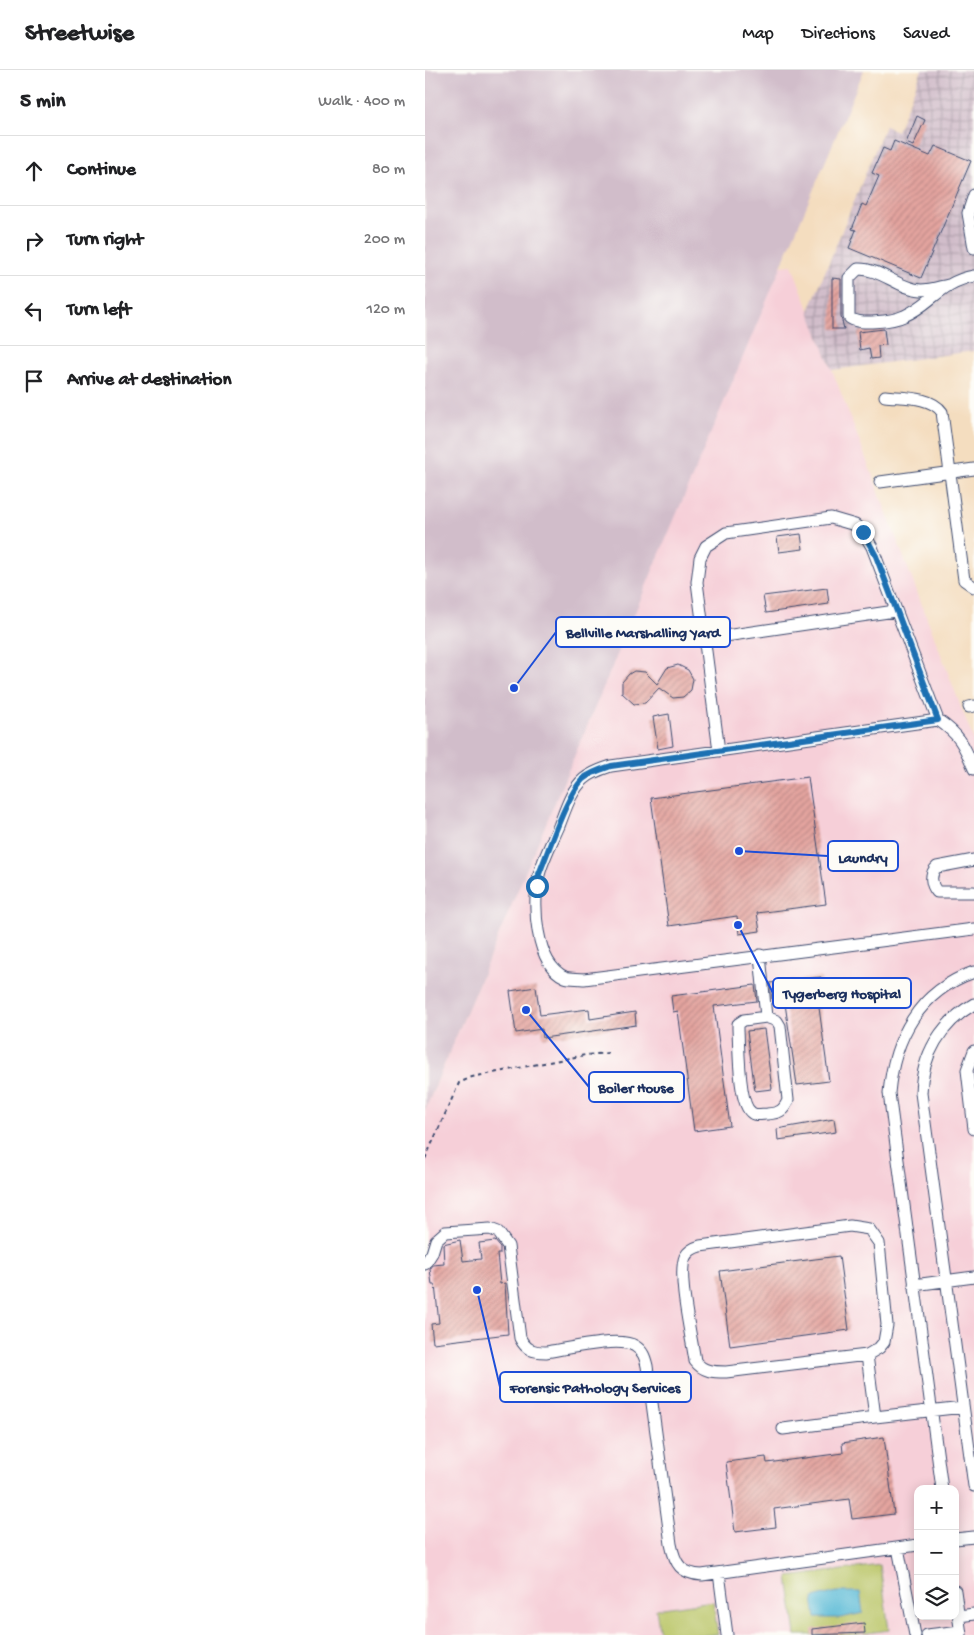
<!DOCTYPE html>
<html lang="en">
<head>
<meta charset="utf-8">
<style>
	:root { --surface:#fff; --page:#f6f6f6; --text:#202124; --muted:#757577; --line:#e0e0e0 }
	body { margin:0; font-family:"Gochi Hand",sans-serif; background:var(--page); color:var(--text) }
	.controls { position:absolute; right:15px; bottom:15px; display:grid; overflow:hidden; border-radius:10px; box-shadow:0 2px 12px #0003 }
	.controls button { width:45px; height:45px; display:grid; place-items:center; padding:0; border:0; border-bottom:1px solid var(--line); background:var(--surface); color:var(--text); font:25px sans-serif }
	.stop { position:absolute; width:15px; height:15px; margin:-11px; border:4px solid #1f6fb2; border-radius:50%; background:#fff }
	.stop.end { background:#1f6fb2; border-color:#fff; box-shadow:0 1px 5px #0008 }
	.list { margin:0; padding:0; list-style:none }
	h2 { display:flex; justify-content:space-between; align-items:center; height:65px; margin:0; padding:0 20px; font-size:21px }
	h2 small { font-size:16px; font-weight:400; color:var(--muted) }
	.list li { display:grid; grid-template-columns:32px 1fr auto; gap:15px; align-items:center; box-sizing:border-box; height:70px; padding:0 20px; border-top:1px solid var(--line) }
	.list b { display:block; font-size:19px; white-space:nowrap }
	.list em { font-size:16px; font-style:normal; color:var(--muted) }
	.icon { flex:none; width:28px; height:28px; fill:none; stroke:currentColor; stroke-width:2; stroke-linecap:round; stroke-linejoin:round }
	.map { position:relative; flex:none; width:549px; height:1565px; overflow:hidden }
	header { display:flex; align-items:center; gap:30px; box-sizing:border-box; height:70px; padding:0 25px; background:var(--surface); border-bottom:1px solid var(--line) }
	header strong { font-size:24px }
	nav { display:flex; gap:28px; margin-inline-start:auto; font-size:18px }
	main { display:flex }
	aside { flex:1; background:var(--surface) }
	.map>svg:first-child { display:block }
	.built { fill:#f6cfd8; fill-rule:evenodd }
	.industrial { fill:url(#industrial-grid) }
	.railway { fill:#d1bdca }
	.green { fill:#b9c566; stroke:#6a7a62 }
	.water { fill:#57b9d6; stroke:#39749a }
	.building { fill:url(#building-hatch) }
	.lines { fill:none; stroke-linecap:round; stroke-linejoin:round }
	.minor-casing { stroke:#3c496d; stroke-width:13 }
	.path { stroke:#3c496d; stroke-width:2; stroke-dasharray:4 4; stroke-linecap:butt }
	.minor { stroke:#fff; stroke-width:11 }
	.route { stroke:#1f6fb2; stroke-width:6 }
	.leader { fill:none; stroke:#1d4ed8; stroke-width:2 }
	.callout-dot { fill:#1d4ed8; stroke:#fdfcf7; stroke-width:2 }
	.callout { fill:#fdfcf7; stroke:#1d4ed8; stroke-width:2 }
	.callout-label { font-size:15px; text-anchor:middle; font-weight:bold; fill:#1b2f5e }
</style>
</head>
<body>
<header>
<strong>Streetwise</strong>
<nav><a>Map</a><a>Directions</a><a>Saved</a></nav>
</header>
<main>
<aside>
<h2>5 min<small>Walk · 400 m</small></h2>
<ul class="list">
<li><svg class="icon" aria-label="ahead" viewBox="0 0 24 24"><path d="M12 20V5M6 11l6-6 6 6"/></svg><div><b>Continue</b></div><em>80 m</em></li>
<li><svg class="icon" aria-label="right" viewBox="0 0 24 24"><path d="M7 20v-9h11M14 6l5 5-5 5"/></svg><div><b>Turn right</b></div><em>200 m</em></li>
<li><svg class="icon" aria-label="left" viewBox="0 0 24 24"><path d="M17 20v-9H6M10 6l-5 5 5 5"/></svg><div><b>Turn left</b></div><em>120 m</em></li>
<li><svg class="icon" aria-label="arrive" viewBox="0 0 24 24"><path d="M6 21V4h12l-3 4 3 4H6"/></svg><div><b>Arrive at destination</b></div></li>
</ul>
</aside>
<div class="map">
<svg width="549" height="1565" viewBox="0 0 549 1565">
	<defs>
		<pattern id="industrial-grid" width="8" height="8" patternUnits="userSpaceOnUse" patternTransform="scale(1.25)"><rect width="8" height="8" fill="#d1bdca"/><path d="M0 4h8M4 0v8" fill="none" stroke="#a99aa7"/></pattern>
		<pattern id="building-hatch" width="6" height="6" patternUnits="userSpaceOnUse" patternTransform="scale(1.25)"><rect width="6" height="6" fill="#e4a49f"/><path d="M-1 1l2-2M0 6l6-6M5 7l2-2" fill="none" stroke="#b88685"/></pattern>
	</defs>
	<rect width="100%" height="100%" fill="#fdfcf7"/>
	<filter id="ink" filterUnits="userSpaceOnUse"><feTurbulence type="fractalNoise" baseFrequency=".02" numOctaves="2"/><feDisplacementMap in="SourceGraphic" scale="10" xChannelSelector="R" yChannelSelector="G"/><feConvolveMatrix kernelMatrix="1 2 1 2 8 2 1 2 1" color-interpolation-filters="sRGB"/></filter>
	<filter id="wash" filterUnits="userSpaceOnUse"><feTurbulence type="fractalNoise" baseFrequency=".0096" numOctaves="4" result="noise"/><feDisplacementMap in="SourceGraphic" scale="20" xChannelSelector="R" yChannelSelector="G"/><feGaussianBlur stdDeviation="1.12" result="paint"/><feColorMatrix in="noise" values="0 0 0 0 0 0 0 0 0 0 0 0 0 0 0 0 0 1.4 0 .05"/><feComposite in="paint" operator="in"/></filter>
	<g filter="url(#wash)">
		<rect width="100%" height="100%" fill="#f4ddbf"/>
		<path class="built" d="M367 195 549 671V1565H0V1040L355 196ZM493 1419H530V1546H493Z"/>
		<path class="industrial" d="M497 0H549V281L407 300 384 241 460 56 472 61Z"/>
		<path class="railway" d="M0 0H439L0 1040Z"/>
		<path class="green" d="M455 1495 464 1560 427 1565H371L363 1507Z
			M288 1531 293 1565H235L231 1539Z"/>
		<path class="water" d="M412 1522H435L438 1543 416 1548H391L388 1528Z"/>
		<g id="blocks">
			<path class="building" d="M492 46 500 50 488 76 481 73Z
				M469 71 505 86 510 76 546 91 496 208 424 178 431 160 427 159 437 134 441 136 454 106 447 103 458 78 465 81Z
				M407 208 416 209V247L419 259H407Z
				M459 259 461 275 453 276 454 288 446 289 444 278 435 280 433 262Z
				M376 464 378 479 354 482 352 467Z
				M402 518 404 534 341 543 338 526Z
				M253 595 263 600 268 609 266 620 258 627 248 628 234 618 220 633 209 634 197 623V612L204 604 209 601 220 602 232 614 242 598Z
				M244 644 248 676 233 679 228 647Z
				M383 707 401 834 332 843 335 861 314 864 312 846 244 856 226 728Z
				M396 907 398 922 392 923 404 1011 372 1015 359 927 347 929 345 913Z
				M330 915 332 931 289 936 305 1056 269 1061 253 941 248 942 246 926Z
				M111 917 115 945 164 939 165 949 210 942 211 955 118 968 117 959 91 963 85 921Z
				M339 959 347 1019 330 1021 322 961Z
				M409 1049 411 1062 353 1070 352 1059Z
				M35 1170 38 1191 56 1189 54 1173 70 1171 75 1177V1184H72L75 1214 80 1213 83 1264 8 1273 6 1254 14 1253 10 1215H7L5 1199 8 1195 19 1194 18 1174Z
				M414 1186 424 1260 305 1276 295 1201Z
				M459 1367 469 1444 427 1449 424 1429 349 1439 351 1457 310 1462 301 1392 341 1387 342 1393 418 1383 417 1373Z
				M439 1553 440 1563 387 1565V1559Z"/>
		</g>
	</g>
	<g filter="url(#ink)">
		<use href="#blocks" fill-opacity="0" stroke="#3c496d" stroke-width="1"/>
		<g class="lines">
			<g class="minor-casing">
				<path id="minor" d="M549 125 543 143 549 178
					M523 215C514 217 505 220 496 220 474 219 455 198 433 199L424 208V247C431 256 469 251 479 246 506 235 515 212 549 206
					M460 326C478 328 506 326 517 342L539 510 549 517
					M455 412 549 399
					M280 569 470 541
					M544 637 549 636
					M513 650 186 696C177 699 167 702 159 709 146 720 140 741 134 756 127 772 118 789 114 805 107 832 110 894 140 907 146 909 153 908 159 909L549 859
					M294 681 272 512 275 488 281 476 301 463 406 448 430 455 438 462 447 477 513 650C535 665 539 675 549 699
					M549 790 512 797C504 804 506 815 512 822H549
					M335 885 341 947
					M549 934C516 953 497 985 496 1023L549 1416
					M341 947 352 951 355 956 363 1030C359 1041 354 1043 342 1044 337 1044 331 1046 327 1043 313 1035 314 975 313 959V954L319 950Z
					M549 981 542 1000 549 1059
					M425 1156 444 1159 454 1173 462 1255 459 1272 454 1278 442 1285 301 1302C289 1302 278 1302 270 1291 267 1269 252 1206 260 1187 263 1181 268 1178 275 1176Z
					M0 1194 7 1183 11 1170 20 1162 65 1159 73 1162 83 1176 95 1268C101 1280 108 1282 121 1282 141 1279 195 1266 210 1276 218 1281 220 1287 222 1296L246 1474C250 1494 256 1504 277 1505L493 1475
					M489 1215 549 1207
					M442 1285 450 1347 538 1337
					M358 1359 450 1347
					M517 1419 464 1023C469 968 494 921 549 902
					M530 1469 549 1467
					M473 1478 490 1565
					M294 1503 302 1565
					M530 1521 536 1565
					M534 1546 549 1544
					M502 1565 535 1561"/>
			</g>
			<path class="path" d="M0 1089 34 1013 47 1007 160 985 184 983"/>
			<use href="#minor" class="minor"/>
		</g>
	</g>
	<g class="lines" filter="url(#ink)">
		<path class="route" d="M112 816 114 804C124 780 141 726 158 709 166 702 177 699 186 696L513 650 451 486 438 462"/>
	</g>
	<path class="leader" d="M89 618L131 562M314 781L403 786M313 855L348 923M101 940L164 1017M52 1220L75 1317"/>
	<g class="callout-dot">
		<circle cx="89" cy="618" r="5"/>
		<circle cx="314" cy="781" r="5"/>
		<circle cx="313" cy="855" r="5"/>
		<circle cx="101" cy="940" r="5"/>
		<circle cx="52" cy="1220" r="5"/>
	</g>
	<g class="callout">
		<rect x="131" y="547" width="174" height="30" rx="5"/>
		<rect x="403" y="771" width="70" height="30" rx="5"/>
		<rect x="348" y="908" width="138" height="30" rx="5"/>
		<rect x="164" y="1002" width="95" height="30" rx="5"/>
		<rect x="75" y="1302" width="191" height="30" rx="5"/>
	</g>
	<g class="callout-label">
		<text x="218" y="567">Bellville Marshalling Yard</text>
		<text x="438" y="792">Laundry</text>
		<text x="417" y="928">Tygerberg Hospital</text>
		<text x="211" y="1022">Boiler House</text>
		<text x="170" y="1322">Forensic Pathology Services</text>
	</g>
</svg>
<div class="controls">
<button>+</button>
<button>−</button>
<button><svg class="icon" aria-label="layers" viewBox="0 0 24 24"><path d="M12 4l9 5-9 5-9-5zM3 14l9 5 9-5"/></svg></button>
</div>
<div class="stop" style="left:112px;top:816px"></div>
<div class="stop end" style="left:438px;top:462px"></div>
</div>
</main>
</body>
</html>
